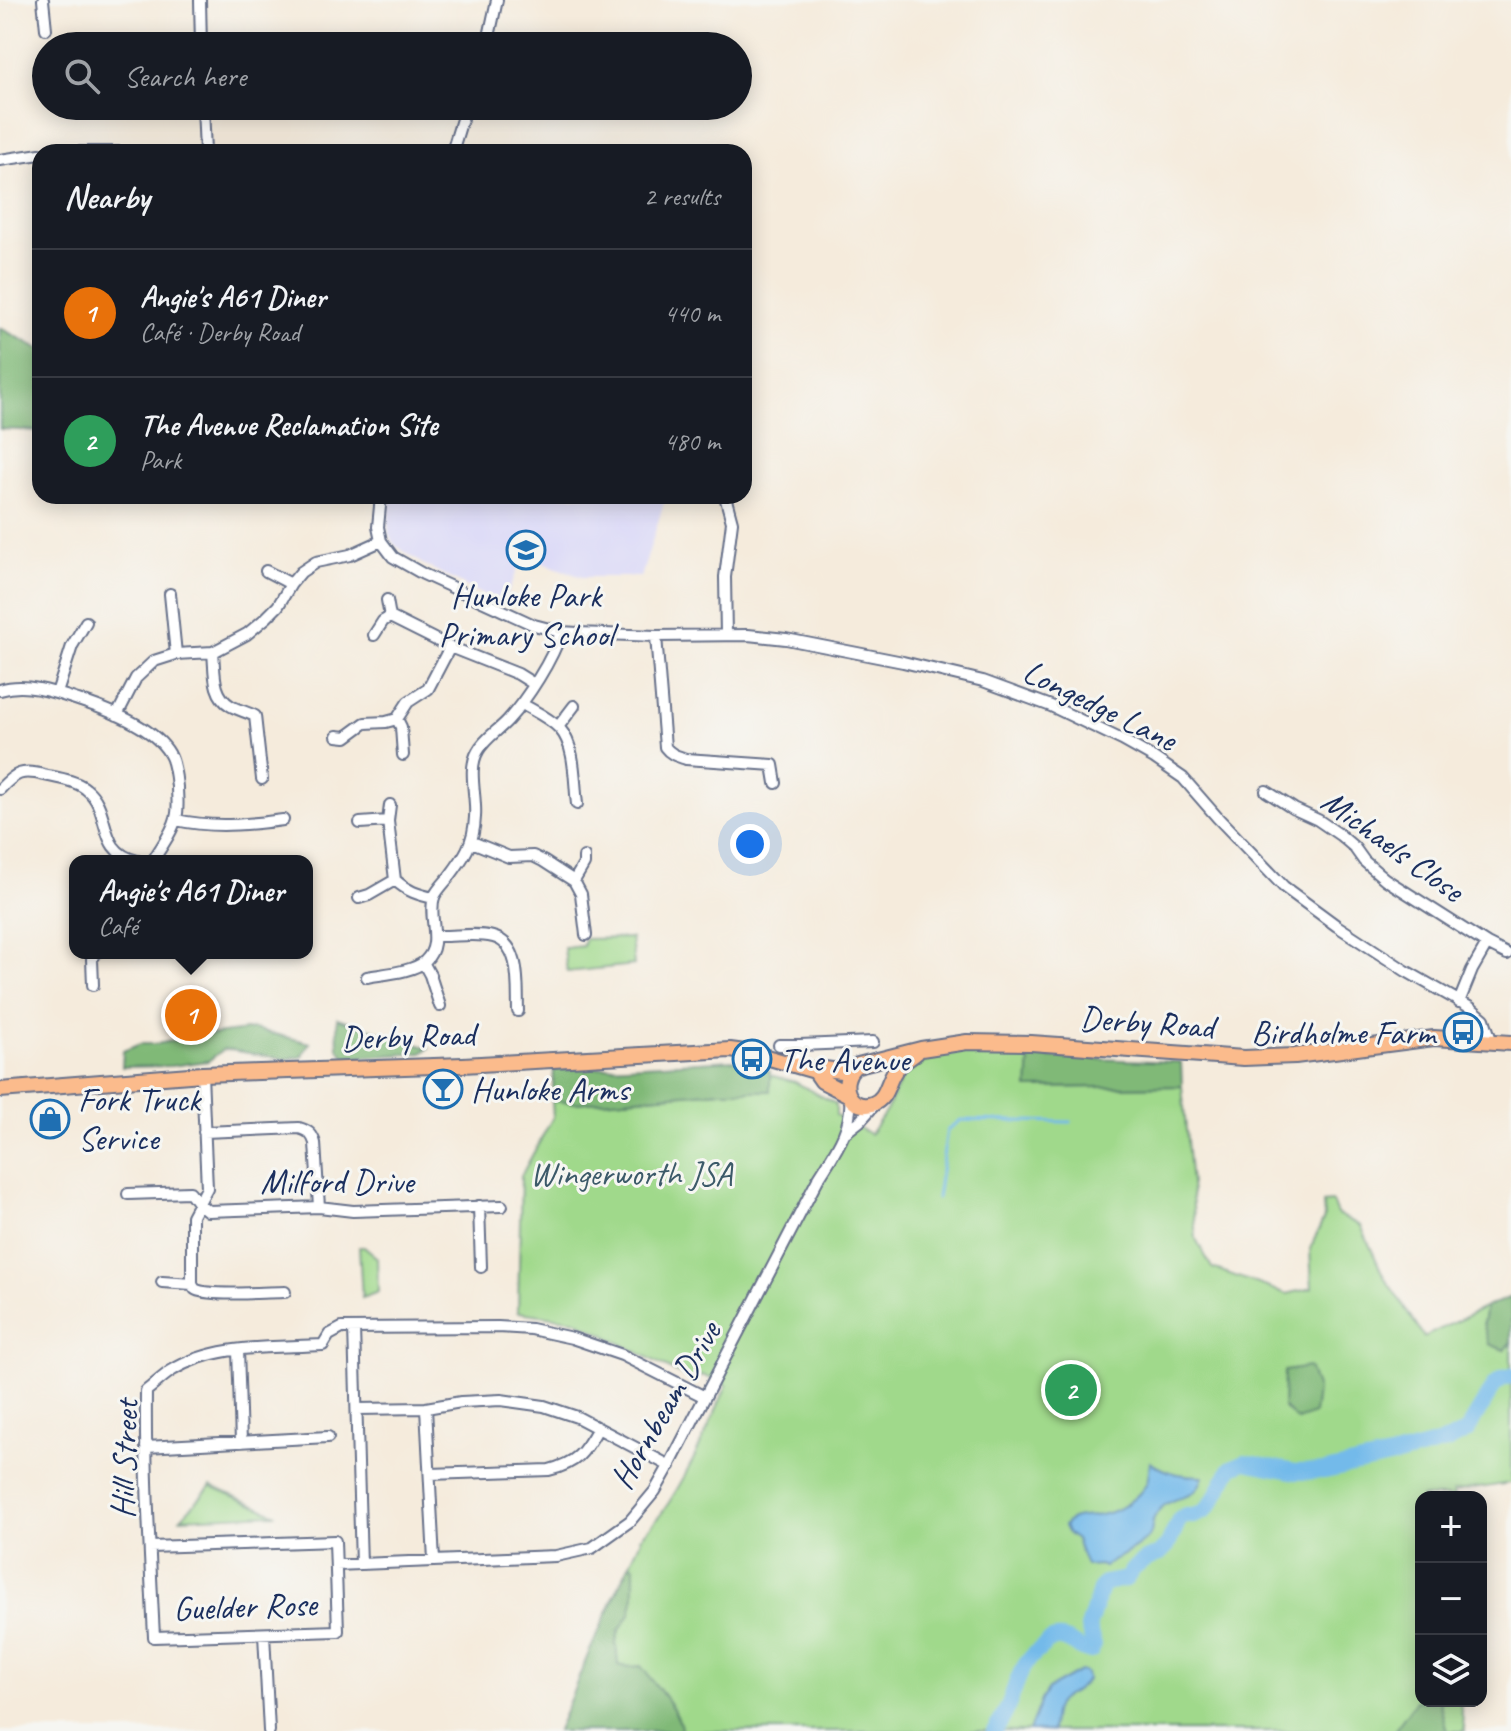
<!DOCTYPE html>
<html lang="en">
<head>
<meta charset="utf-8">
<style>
	:root { --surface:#171b24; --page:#20242c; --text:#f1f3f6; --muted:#9ea1a6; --line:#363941; --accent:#1f6fb2 }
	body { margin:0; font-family:Caveat,sans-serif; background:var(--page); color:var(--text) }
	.controls { position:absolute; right:24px; bottom:24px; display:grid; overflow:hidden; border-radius:16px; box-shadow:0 4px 20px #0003 }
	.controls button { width:72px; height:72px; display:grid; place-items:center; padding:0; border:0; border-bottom:2px solid var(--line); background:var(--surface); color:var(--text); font:40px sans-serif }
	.you { position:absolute; left:750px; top:844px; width:28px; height:28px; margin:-20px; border:6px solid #fff; border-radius:50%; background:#1a73e8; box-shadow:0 0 0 12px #1a73e833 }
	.badge { display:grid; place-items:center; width:52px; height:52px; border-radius:50%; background:var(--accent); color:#fff; font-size:26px; font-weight:700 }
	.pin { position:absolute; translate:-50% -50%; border:4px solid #fff; box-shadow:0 2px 8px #0006 }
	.popup { position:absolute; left:69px; top:855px; width:244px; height:104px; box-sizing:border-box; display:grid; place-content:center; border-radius:16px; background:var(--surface); filter:drop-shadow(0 2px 6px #0005); font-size:26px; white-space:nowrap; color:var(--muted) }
	.popup b { font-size:30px; color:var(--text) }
	.popup::after { content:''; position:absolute; left:50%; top:100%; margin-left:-16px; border:16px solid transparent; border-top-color:var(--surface) }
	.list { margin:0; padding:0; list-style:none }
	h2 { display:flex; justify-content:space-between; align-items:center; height:104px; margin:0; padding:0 32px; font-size:34px }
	h2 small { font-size:26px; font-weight:400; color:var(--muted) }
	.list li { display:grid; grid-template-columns:52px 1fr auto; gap:24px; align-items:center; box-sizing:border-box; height:128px; padding:0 32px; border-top:2px solid var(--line) }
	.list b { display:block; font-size:30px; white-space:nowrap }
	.list p { margin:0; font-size:26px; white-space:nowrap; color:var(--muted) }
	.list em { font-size:26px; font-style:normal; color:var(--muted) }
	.icon { flex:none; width:44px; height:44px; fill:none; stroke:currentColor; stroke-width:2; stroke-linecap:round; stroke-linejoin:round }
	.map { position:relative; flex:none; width:1511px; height:1731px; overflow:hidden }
	.search { position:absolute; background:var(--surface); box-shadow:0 4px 20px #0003; left:32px; top:32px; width:720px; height:88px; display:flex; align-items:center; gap:20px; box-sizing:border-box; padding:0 28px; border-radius:44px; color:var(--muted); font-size:30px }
	.panel { position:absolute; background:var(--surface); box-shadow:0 4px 20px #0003; left:32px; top:144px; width:720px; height:360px; border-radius:24px }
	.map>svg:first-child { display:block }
	.built { fill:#d9d7f8 }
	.green { fill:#a0d98b; stroke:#5e8474; stroke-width:2 }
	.forest { fill:#80b977; stroke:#4e746a; stroke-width:2 }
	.water { fill:#73baea; stroke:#4774a4; stroke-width:2 }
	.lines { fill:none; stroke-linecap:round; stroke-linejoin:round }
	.stream { stroke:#73baea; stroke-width:3 }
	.river { stroke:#73baea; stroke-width:16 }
	.minor-casing { stroke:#67718a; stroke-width:14 }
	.highway-casing { stroke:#67718a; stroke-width:18 }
	.minor { stroke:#fff; stroke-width:10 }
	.highway { stroke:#fbbb8c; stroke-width:14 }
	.labels { text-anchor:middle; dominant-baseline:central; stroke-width:6; stroke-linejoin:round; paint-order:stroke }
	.poi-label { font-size:34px; fill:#1b2f5e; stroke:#f6f6f2; text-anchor:start }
	.street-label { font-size:34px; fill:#1b2f5e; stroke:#f6f6f2 }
	.park-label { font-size:34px; fill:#3c5a69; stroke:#f6f6f2 }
</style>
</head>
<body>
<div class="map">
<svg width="1511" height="1731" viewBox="0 0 1511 1731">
	<rect width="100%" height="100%" fill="#f6f6f2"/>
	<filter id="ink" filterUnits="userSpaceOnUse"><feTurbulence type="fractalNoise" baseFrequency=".0125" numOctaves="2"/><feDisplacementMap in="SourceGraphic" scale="16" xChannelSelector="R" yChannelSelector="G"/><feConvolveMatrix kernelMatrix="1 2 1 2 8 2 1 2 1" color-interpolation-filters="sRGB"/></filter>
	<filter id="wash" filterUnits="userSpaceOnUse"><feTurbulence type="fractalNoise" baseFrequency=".006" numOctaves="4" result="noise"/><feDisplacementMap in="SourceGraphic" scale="32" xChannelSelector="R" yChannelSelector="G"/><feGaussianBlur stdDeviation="1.8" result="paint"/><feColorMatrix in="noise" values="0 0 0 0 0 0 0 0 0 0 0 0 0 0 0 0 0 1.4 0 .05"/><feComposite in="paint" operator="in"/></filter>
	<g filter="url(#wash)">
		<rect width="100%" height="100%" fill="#f5ebdc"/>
		<path class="built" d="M391 496H666L641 577H582L523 556 505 600 481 594 421 563 395 545 389 535 388 524Z"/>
		<path class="green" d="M631 938 634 965 567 972 564 948 583 946 584 939Z
			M966 1051 1004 1052 1030 1057 1029 1088 1182 1086 1196 1239 1212 1268 1287 1294 1312 1288 1310 1249 1324 1218 1323 1203 1332 1202 1337 1214 1361 1226 1383 1275 1424 1337 1486 1307 1483 1323 1504 1349 1511 1342V1483L1453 1492 1454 1497H1421V1701H1473L1474 1703 1460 1705 1465 1731H557L613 1599 641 1540 640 1538C647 1530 655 1522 661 1514 689 1475 708 1428 727 1385L702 1375 691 1380 576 1320 518 1312 521 1176 553 1117 552 1100 576 1103 721 1091H770V1075L795 1082 836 1104V1115L870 1134 886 1111 902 1078 912 1067 933 1059Z
			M359 1247H364L377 1258 378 1292 362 1298Z
			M211 1486 276 1514 181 1518Z"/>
		<path class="forest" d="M0 328 40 349V431L0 429Z
			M337 1018 429 1048 422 1053 346 1058 338 1048Z
			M254 1029 310 1043 301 1057 285 1059 224 1049 208 1061 171 1066 122 1067 123 1051 140 1044H157L191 1037Z
			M1030 1057 1181 1062 1182 1086 1028 1088Z
			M734 1060 770 1071V1091H721L576 1103 552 1100 554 1070Z
			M1511 1297V1342L1504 1350 1489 1344 1483 1323 1486 1307Z
			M1309 1367 1317 1390 1314 1414 1297 1420 1283 1407 1284 1371Z
			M630 1564 634 1566V1596L630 1614 619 1631 616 1643 618 1665 626 1667 641 1666C652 1682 682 1713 681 1731H557L588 1655Z
			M1416 1701H1439L1447 1731H1394Z"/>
		<path class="water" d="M1150 1462C1168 1474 1183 1476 1203 1476 1195 1503 1181 1493 1165 1505 1160 1508 1155 1515 1153 1520 1152 1522 1152 1531 1151 1533 1145 1545 1116 1558 1104 1567L1100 1565 1086 1566 1076 1540 1068 1534 1064 1526C1072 1514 1087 1518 1100 1515 1117 1512 1140 1498 1147 1482 1149 1476 1149 1468 1150 1462Z
			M1080 1671 1086 1673 1087 1680C1066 1705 1054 1688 1052 1731H1029L1041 1700 1048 1689Z"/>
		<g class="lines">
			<path class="stream" d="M937 1198 947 1130 961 1120 1071 1122"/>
			<path class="river" d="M994 1731C1017 1703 1010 1673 1040 1649 1044 1645 1050 1640 1056 1639 1070 1637 1078 1652 1091 1651L1094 1645 1088 1628 1100 1590 1104 1583 1126 1579 1133 1569 1143 1561 1159 1554 1168 1545 1179 1520 1185 1516H1194L1205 1511 1213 1501 1231 1468 1245 1462 1296 1472 1325 1471 1394 1456 1449 1441 1467 1431 1495 1384 1503 1378 1511 1376"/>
		</g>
	</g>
	<g filter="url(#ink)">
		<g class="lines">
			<g class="minor-casing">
				<path id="minor" d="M43 0 46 29
					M200 0 201 46
					M487 46 497 0
					M203 106 205 152
					M61 152H121
					M452 152 466 106
					M0 160 40 154
					M381 496 378 527 381 541 393 557 423 574 534 625 561 632 578 633 656 636 748 635 786 639 903 662 983 681 1051 706 1122 740 1154 758 1183 778 1217 817 1284 887 1337 926 1406 971 1471 1008 1484 1019 1491 1040
					M725 496 732 522 725 577 726 635
					M266 571 291 584
					M170 594 176 654
					M387 600 390 617
					M374 635 383 621 390 617 450 647 518 674 534 684
					M656 636 665 747C671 755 677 756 686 759L773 765 776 783
					M213 652C215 672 212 695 231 706 238 710 247 712 255 716L262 779
					M0 690C25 682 54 692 78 700 106 709 158 728 171 757 175 766 176 777 177 787 177 797 179 808 176 818 172 834 161 846 153 861
					M57 693 72 646 86 622
					M522 704C534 711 550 718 560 729 576 747 574 781 577 804
					M117 715 136 678 154 661 176 654 213 652 247 634 266 618 278 606 291 584 301 572 316 562 350 555 381 541
					M397 719 401 727 403 755
					M558 727 574 706
					M337 736 346 737 365 723 386 722 397 719 408 702 428 689 450 647
					M0 789C15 773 22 769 44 775 57 778 75 780 86 789 113 810 95 852 138 861
					M1266 791 1294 809 1318 820 1340 835 1354 847 1364 861 1385 879 1487 944 1507 954
					M176 820C212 828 246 825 283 820
					M388 821 390 805
					M472 842 509 857 533 856 543 861 574 881
					M584 857V864L574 881 581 894 586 935
					M395 880C407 891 418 895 434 898
					M359 898 369 895 395 880 388 821 360 823
					M435 936C453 937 476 932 493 937 522 944 517 988 518 1011
					M424 964 430 975 440 1006
					M367 977C383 974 414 972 425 961 444 943 427 918 434 897 437 890 444 883 449 877 464 857 474 844 475 817 477 797 467 769 478 751 485 738 498 731 508 720 527 699 553 659 561 632
					M93 985 92 959 96 953
					M1459 1002 1472 970 1487 944
					M779 1045H800
					M796 1066 800 1045 873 1042
					M202 1074 207 1188 192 1216V1284C193 1286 194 1288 195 1289 206 1297 269 1292 285 1292
					M204 1132 299 1128C309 1131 312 1134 315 1143L319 1207
					M846 1132 860 1121 877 1102
					M128 1194 190 1192 198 1203 208 1211 319 1207 353 1211 502 1206
					M479 1206 481 1267
					M162 1282 192 1284
					M354 1328 361 1564
					M238 1350 241 1442
					M426 1408 434 1561
					M357 1409 426 1408 461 1402 501 1400 544 1406 577 1417 670 1466
					M146 1447 328 1437
					M430 1474 549 1470C577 1463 584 1453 598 1428
					M150 1547 335 1541 338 1631 154 1637C150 1555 145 1473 146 1391 154 1385 162 1377 171 1371 215 1343 273 1348 323 1345L329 1335 342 1328 498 1327 531 1329 572 1338 622 1355 705 1397
					M336 1565 556 1556 592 1548 630 1521 655 1491 668 1468 818 1179C834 1153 853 1129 850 1097
					M264 1634 269 1731"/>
			</g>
			<g class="highway-casing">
				<path id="highway" d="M854 1067C838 1083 849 1111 872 1104 888 1099 887 1079 897 1068 903 1062 911 1057 917 1052
					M815 1071 822 1081 849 1095
					M0 1090 202 1074 463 1065 730 1050 752 1053 815 1071 824 1069 841 1071 858 1065 921 1049 967 1042 1031 1043 1244 1058 1295 1056 1434 1038 1511 1043"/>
			</g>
			<use href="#minor" class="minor"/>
			<use href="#highway" class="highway"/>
		</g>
	</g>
	<defs>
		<g id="school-ring" transform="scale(2)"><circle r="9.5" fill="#f6f6f2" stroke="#1f6fb2" stroke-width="1.5"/><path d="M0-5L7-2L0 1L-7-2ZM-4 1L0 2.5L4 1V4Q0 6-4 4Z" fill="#1f6fb2"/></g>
		<g id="bus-ring" transform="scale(2)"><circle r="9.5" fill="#f6f6f2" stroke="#1f6fb2" stroke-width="1.5"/><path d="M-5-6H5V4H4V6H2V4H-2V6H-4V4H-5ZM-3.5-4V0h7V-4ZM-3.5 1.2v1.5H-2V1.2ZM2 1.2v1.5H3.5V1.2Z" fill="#1f6fb2"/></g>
		<g id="bar-ring" transform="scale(2)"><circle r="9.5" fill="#f6f6f2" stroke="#1f6fb2" stroke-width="1.5"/><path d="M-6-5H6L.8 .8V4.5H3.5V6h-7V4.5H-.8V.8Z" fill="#1f6fb2"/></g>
		<g id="shop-ring" transform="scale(2)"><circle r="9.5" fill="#f6f6f2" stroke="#1f6fb2" stroke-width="1.5"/><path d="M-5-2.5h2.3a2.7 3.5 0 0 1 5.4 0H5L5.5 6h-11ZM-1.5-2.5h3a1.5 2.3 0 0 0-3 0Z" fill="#1f6fb2"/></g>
	</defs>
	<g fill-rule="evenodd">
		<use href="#school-ring" x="526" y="550"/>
		<use href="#bus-ring" x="1463" y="1032"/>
		<use href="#bus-ring" x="752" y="1059"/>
		<use href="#bar-ring" x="443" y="1089"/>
		<use href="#shop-ring" x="50" y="1119"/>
	</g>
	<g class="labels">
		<g class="poi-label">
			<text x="526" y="595" text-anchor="middle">Hunloke Park<tspan x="526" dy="39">Primary School</tspan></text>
			<text x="1435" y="1032" text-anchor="end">Birdholme Farm</text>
			<text x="780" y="1059">The Avenue</text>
			<text x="471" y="1089">Hunloke Arms</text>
			<text x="78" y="1099">Fork Truck<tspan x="78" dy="39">Service</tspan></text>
		</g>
		<g class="street-label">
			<text transform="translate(1100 705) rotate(26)">Longedge Lane</text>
			<text transform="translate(1393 845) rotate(36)">Michaels Close</text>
			<text transform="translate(1147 1022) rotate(4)">Derby Road</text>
			<text transform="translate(408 1036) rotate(-2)">Derby Road</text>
			<text x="337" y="1181">Milford Drive</text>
			<text transform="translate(665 1405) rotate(-60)">Hornbeam Drive</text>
			<text transform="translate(124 1459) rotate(-88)">Hill Street</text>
			<text transform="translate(245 1606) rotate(-2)">Guelder Rose</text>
		</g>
		<g class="park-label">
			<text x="631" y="1173">Wingerworth JSA</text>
		</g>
	</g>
</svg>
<div class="controls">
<button>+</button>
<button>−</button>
<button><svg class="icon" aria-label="layers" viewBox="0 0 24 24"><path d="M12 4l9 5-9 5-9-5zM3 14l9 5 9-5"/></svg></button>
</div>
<div class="you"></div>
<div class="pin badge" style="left:191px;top:1015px;background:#e8710a">1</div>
<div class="popup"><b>Angie's A61 Diner</b>Café</div>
<div class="pin badge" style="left:1071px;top:1390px;background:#2e9e5b">2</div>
<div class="search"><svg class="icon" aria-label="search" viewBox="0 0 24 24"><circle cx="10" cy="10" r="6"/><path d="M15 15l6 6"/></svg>Search here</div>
<section class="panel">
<h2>Nearby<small>2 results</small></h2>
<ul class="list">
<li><span class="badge" style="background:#e8710a">1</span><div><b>Angie's A61 Diner</b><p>Café · Derby Road</p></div><em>440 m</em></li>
<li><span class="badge" style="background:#2e9e5b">2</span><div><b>The Avenue Reclamation Site</b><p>Park</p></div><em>480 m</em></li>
</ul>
</section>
</div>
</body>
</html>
